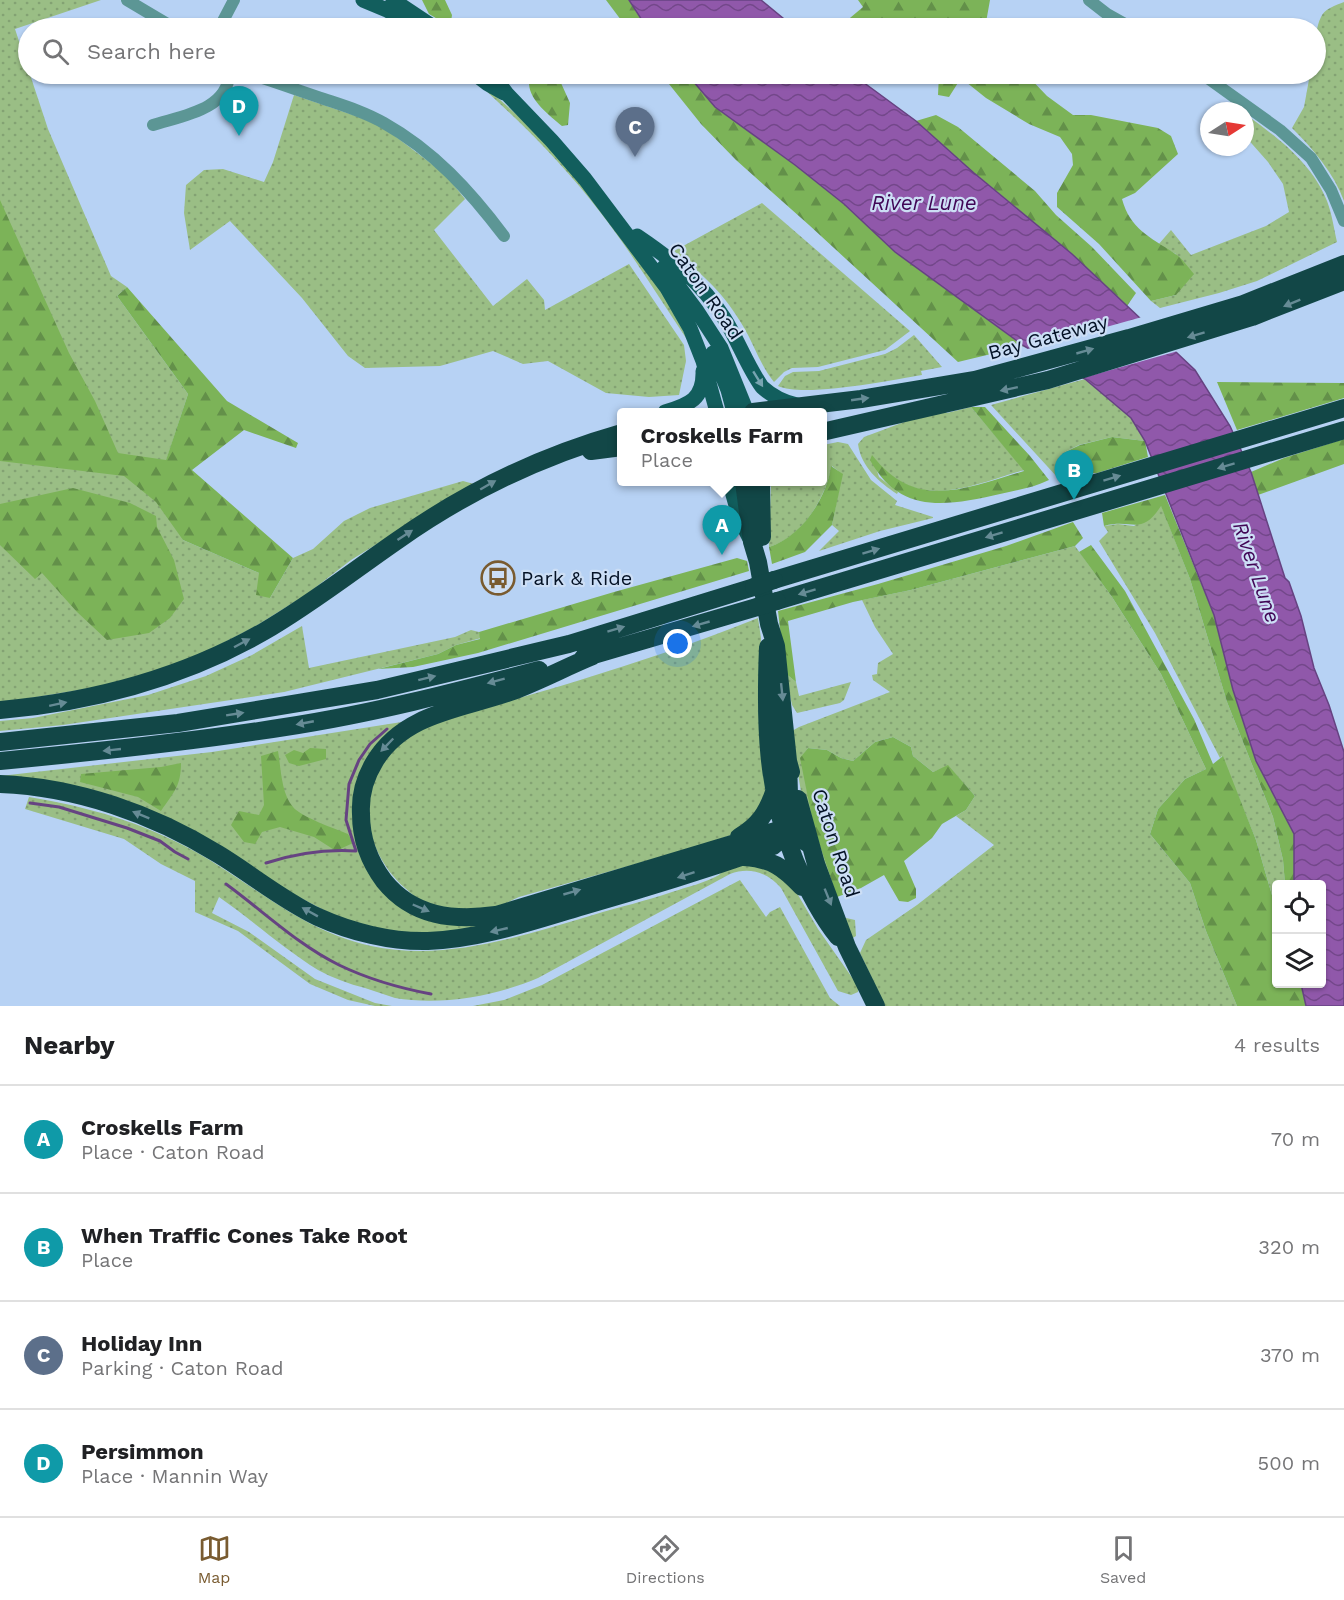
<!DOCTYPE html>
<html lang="en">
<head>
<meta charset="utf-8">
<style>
	:root { --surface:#fff; --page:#f2f2f2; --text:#202124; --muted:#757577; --line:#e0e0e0; --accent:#795b30 }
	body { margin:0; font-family:"Work Sans",sans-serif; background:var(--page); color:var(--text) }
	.controls { position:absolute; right:18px; bottom:18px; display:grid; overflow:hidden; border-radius:6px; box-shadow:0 2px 4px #0004 }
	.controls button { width:54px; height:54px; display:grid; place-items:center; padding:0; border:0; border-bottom:2px solid var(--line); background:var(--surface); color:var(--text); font:30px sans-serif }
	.compass { position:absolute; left:1200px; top:102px; width:54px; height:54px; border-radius:50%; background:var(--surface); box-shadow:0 2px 4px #0004; rotate:78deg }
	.you { position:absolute; left:678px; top:644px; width:21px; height:21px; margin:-15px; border:4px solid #fff; border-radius:50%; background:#1a73e8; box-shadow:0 0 0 9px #1a73e833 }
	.badge { display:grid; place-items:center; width:39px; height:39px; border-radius:50%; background:var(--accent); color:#fff; font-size:20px; font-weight:700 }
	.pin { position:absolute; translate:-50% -50px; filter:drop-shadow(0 2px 3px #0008) }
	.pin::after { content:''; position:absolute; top:32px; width:21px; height:18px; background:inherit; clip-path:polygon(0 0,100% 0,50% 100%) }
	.popup { position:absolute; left:617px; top:408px; width:210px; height:78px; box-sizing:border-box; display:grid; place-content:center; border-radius:6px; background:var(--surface); filter:drop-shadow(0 2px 4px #0005); font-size:20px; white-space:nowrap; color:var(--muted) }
	.popup b { font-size:22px; color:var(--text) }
	.popup::after { content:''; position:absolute; left:50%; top:100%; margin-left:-12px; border:12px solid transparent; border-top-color:var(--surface) }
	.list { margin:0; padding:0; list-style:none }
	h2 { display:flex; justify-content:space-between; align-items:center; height:78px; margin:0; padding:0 24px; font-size:26px }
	h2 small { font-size:20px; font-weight:400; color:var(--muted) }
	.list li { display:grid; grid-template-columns:39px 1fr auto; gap:18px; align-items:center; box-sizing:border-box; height:108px; padding:0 24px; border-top:2px solid var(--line) }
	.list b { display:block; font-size:22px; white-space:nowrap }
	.list p { margin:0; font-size:20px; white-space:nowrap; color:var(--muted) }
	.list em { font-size:20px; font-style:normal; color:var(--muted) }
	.icon { flex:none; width:33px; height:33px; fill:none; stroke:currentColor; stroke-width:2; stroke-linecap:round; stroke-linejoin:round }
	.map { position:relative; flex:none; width:1344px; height:1006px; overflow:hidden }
	.search { position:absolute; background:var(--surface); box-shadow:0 2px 4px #0004; left:18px; right:18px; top:18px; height:66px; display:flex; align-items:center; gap:15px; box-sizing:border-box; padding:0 21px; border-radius:33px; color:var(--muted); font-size:22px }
	.sheet { height:510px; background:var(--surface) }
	nav { display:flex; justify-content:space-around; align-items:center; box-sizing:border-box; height:84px; border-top:2px solid var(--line); background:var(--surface); font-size:16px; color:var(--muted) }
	nav a { display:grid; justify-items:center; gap:3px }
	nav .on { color:var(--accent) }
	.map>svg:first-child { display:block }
	.green { fill:url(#green-dots) }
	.forest { fill:url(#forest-firs) }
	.water { fill:url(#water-waves); stroke:#664382; stroke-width:1.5 }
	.pier { fill:#b7d2f4 }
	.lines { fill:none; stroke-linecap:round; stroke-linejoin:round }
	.stream { stroke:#664382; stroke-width:3 }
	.minor { stroke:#5c9695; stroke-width:12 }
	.major { stroke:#125e5d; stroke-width:15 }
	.highway { stroke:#124747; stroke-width:18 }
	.highway-bridge { stroke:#124747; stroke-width:18 }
	.oneway { fill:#668b95 }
	.oneway2 { fill:#78a4b1 }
	.labels { text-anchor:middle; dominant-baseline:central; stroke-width:4.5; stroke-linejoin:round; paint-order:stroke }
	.street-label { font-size:20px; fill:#031125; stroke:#ccdef5 }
	.poi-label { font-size:20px; fill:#031125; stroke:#ccdef5; text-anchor:start }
	.water-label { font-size:21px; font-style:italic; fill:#410656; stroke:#ccdef5 }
</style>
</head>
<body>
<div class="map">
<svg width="1344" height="1006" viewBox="0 0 1344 1006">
	<defs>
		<pattern id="green-dots" width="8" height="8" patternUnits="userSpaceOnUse" patternTransform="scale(1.5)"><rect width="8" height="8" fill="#9abe85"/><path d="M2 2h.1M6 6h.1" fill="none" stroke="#83a273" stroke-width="1.8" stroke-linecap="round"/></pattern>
		<pattern id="forest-firs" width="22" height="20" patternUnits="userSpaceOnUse" patternTransform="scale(1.5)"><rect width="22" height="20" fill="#7cb358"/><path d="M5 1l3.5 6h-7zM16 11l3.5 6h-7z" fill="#639049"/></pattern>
		<pattern id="water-waves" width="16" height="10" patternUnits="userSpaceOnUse" patternTransform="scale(1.5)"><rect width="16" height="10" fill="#9058aa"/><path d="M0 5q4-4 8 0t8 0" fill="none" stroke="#73478a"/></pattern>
	</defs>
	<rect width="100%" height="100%" fill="#b7d2f4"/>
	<path class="green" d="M0 0H101L15 29 48 129 111 276 127 287 117 296 188 394 166 461 183 540 259 573 270 598 293 558 313 549 344 521 370 508 463 481 474 484 351 560 307 594 256 626 204 653 165 668 104 686 0 703Z
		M1344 2V201C1334 173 1313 149 1292 128L1304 107 1310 74H1316C1316 56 1313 33 1321 17 1324 9 1336 5 1344 2Z
		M467 74H471L535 131 580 183 662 286 688 341C659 298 632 253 600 212 561 161 515 116 467 74Z
		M294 95 356 116 383 127 445 174 465 199 434 230 493 306 527 279 544 300 545 310 629 264 684 345 686 361 679 395 649 397 606 393 548 361 523 364 493 351 440 366 365 368 348 356 302 298 230 221 190 250 184 213 186 185 204 170 223 169 264 182 273 162Z
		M1245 114C1277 137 1312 163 1327 201 1332 214 1334 229 1337 242L1257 281 1219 293 1160 308 1151 301 1176 295V254L1158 245 1171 230 1191 255 1266 226 1289 212 1283 184 1268 162 1245 136Z
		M762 203 910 331 885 350 818 367 792 368 784 372 774 382C760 365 754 344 743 326 723 292 704 276 674 251Z
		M914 335 942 367 921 371 922 375C892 380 803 398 778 386L785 376 793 372 819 371 885 354 897 348Z
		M1085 379 1131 418 1145 441 1112 437 1079 445 1063 453 1059 464 1077 474 1058 478 991 405Z
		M971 407 1024 470C967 487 916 513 872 456L879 477 898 492 897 494C879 482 861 467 858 444L864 437 915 418 944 410 947 413Z
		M838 442 848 444 871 480 897 501 895 505 933 517V518L880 531 819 551 839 531 832 525 842 474 832 466C825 498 803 537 769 547L771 482H822L823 445Z
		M1161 505 1190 579 1227 702 1273 817 1283 860 1285 884 1276 885V909L1256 840 1222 756 1220 758 1155 633 1099 541 1108 532 1104 526 1118 524 1134 526Z
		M1075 546 1112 597 1161 674 1206 769 1185 779 1158 809 1150 834 1190 883 1206 931 1237 1006H885L860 953 866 940 917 905 994 845 956 816 966 810 975 796 948 766 933 772 913 756 911 747 893 737 875 742 853 761 841 758 827 750 808 748 801 758 814 828 837 897 842 917 855 920 856 936 851 939C839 909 825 879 815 849 803 811 797 771 792 731L799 727 890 692 873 680 872 675 877 674 878 663 893 654 875 627 862 600 911 590Z
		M758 618 761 638 759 685 767 785 764 800 746 830 696 847 519 897C512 900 505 904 498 907 483 912 451 911 435 907 423 905 414 896 405 888 365 853 353 792 392 751 418 723 455 717 490 706 519 698 548 690 577 681 638 662 699 642 758 618Z
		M302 626 309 668 455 637 471 630 479 632 481 638 456 645 438 654 284 692 63 725 0 731V721L33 718 148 695 206 676 252 655Z
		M785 673 796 682 799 696 851 682 844 700 840 703 797 713 792 705Z
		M408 721 359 785 381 884 483 923 466 932 396 933 345 921 293 894 229 853 0 776 212 752Z
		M29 797C89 807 142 822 196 852 254 885 304 932 371 946 446 962 522 936 593 915 619 907 646 901 672 892 687 887 705 883 719 875 722 872 725 868 729 867 739 863 751 863 761 862L791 883 818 929 858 986V992L851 995 838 991 781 888C768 873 750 866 730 874L538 978C496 996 441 1006 395 998 385 995 375 991 365 988 349 984 333 978 318 970 283 948 252 920 219 897L212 913 249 932 315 979 375 1003 392 1006H375L348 1000 310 984 238 931 195 912V881L161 864 124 839 25 809Z
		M740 880 766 917 770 912 780 907 830 998 840 1006H473L504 1000 542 985Z"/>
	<path class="forest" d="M422 0H445L452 15 451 22 446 24 429 14Z
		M606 0H629L647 28H627Z
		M858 0H990L985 28H893L891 26 870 23 854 28 844 23 863 7Z
		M661 74H687L715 107 795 165 844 204 895 252 1024 346 958 362 809 225 736 160 701 124Z
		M939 74H1026L1047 96 1073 115H1091L1158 128 1171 136 1178 154 1135 193 1122 199C1130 229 1150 237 1174 253 1182 258 1188 267 1194 274L1176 295 1151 301 1099 244 1057 207V193L1073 165 1072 154 1060 137 1029 124 986 98 961 78 949 97 938 95Z
		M541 80 561 83 570 103 568 125 562 126C549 115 530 101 529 84Z
		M936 115 958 127 1035 191 1056 215 1092 247 1136 293 1127 306 1072 254 974 173 916 121Z
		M0 200 69 353 95 401 118 453 166 460 188 394 117 296 127 287 227 401 298 443 296 448 244 430 192 470 293 558 270 598 256 595 259 573 183 540 156 502 124 476 0 461Z
		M1217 382 1344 383V398L1237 430Z
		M971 407H985L1030 456 1049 480C1033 488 1017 490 1000 494 947 506 900 515 870 460L872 455C916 512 966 488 1024 471Z
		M1112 437 1145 441 1148 457 1097 473 1077 474 1058 464 1063 453 1080 445Z
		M1344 439V464L1258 495 1251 472 1284 458Z
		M831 466 843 474 832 525 805 552 772 564 769 547C801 537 827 498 831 466Z
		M73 488 130 503 156 516 157 527 174 560 184 599 170 618 149 633 107 640 77 612 42 573 35 579 0 545V504Z
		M1165 495 1214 615 1233 690 1256 761 1294 834V884H1285L1283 860 1273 817 1227 702 1190 579 1161 506C1141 537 1133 518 1104 526L1102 513Z
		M1073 522 1083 538 1075 546 911 590 853 602 788 621 796 682 785 673 778 611 878 584 1006 546Z
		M1091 545 1125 591 1194 719 1213 764 1223 756 1256 840 1276 909V984H1301L1306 1006H1237L1206 931 1190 883 1150 834 1158 809 1185 779 1206 769 1161 674 1112 597 1079 552Z
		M737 558 747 561 749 571 478 653 413 667 378 669 438 654 456 645 480 639 479 632 614 592Z
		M893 737 911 747 913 756 933 772 948 765 975 796 966 810 942 824 932 838 904 861 916 889V898L908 902 899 901 884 875 861 888 837 897 814 828 800 758 808 748 827 750 841 758 853 761 875 742Z
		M310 748 326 749V759L299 766 289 763 285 755 294 750 303 753Z
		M278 751C281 768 281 793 293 807 301 817 336 829 348 834L353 843 336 851 314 837 280 827 262 832 255 844 244 842 231 825 239 811 259 815 264 805 261 756Z
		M181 763C181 786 174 792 161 811L138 797 80 782 81 774 161 767Z"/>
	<path class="water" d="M629 0H761L795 28H647Z
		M687 74H852L916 121 974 173 1072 254 1195 370 1230 426 1251 472 1285 578 1289 582 1301 616 1314 668 1329 705 1344 752V1006H1306L1301 984H1322V885L1294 884V834L1256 761 1233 690 1214 615 1145 441 1131 418 1085 379 1024 346 895 252 844 204 795 165 715 107Z"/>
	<path class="pier" d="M1142 317 1178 351 1079 379 1024 350Z"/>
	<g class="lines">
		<path class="stream" d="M30 803 59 807 127 828 160 841 175 852 188 859
			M266 863C294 854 326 849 356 851L346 820 349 784 359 760 370 744 387 729
			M226 884C263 911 298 945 339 965 368 979 399 988 431 994"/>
		<path class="minor" d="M127 0 174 28
			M1089 0 1107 14 1132 28
			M222 28 223 21 234 0
			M250 74C275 82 300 91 324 99 345 106 365 112 384 123 434 151 470 191 504 236
			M1202 74 1280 130 1311 158 1331 190 1344 221
			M153 125C181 116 228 110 229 74"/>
		<path class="major" d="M363 0 387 10 418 28
			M393 0 435 28
			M475 74 488 84 504 93
			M492 74 507 94 552 141 585 179 667 288 690 328 703 361 717 412
			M637 236C671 259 702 283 724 318 738 340 747 366 762 387 773 397 783 402 797 405
			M664 267 697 311 721 348 747 412
			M713 353 728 390 734 412
			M665 412C689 405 704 399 703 371
			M730 482C734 501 739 519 749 537"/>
		<path class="highway" d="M753 412 861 399 975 380 1129 338 1243 304 1344 264
			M822 432 1048 380 1252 317 1344 281
			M591 451 622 447
			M744 482 752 542 758 562 769 624 776 646 788 761 791 772
			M762 537 761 486 762 482
			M774 580 1344 408
			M777 601 1344 430
			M768 647C765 723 766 790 795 861 807 889 819 913 838 937
			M593 656C566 667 540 681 513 691 464 709 405 712 375 761 365 777 360 796 361 814 361 839 369 861 384 881 413 917 454 921 496 915L775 831C789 829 799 837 810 845
			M583 658 757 607
			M0 710C92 702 182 678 263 632 310 605 353 571 398 540 466 492 541 456 622 433
			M0 742 178 723 377 690 569 644 754 587
			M0 761C95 752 191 742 285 727 371 714 455 692 539 670
			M0 784C77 787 153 814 218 854 251 874 282 900 318 917 351 932 391 942 428 941 481 939 532 921 583 906 646 888 710 868 773 846L785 836 790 827 788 761
			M798 799 816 864 847 947 876 1006
			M739 837C758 826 767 813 774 792
			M744 857C772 859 783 867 802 887"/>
		<path class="highway-bridge" d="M754 587 774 580
			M757 607 777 601"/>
	</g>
	<defs><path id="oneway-solid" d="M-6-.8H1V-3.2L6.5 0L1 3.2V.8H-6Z" transform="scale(1.5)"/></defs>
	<g class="oneway">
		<use href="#oneway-solid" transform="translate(1292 303) rotate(158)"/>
		<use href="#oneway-solid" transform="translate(1196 335) rotate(163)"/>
		<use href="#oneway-solid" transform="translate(1085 351) rotate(-16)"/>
		<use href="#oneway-solid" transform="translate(1009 389) rotate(168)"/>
		<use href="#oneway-solid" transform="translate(860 399) rotate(-8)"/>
		<use href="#oneway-solid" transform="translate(1226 466) rotate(163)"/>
		<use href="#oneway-solid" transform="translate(1112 478) rotate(-17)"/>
		<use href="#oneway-solid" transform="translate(488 485) rotate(-30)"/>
		<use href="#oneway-solid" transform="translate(405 535) rotate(-33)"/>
		<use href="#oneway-solid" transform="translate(994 535) rotate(163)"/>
		<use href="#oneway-solid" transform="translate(871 551) rotate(-17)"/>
		<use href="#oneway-solid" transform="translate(807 592) rotate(163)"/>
		<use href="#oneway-solid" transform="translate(701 624) rotate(164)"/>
		<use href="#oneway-solid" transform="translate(616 629) rotate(-17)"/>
		<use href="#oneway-solid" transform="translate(242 643) rotate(-28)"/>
		<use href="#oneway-solid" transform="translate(427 678) rotate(-14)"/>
		<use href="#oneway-solid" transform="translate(496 681) rotate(165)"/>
		<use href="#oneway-solid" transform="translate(782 692) rotate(84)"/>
		<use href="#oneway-solid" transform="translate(58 704) rotate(-12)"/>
		<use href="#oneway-solid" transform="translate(235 714) rotate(-9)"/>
		<use href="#oneway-solid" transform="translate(305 723) rotate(169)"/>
		<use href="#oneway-solid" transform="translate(387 745) rotate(134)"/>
		<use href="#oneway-solid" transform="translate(112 750) rotate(174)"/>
		<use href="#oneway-solid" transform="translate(141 815) rotate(-158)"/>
		<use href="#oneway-solid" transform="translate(686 875) rotate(162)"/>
		<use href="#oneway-solid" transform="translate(572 892) rotate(-16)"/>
		<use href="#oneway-solid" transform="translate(828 897) rotate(68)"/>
		<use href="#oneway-solid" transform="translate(421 908) rotate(23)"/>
		<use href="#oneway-solid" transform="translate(310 912) rotate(-151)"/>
		<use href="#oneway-solid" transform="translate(499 930) rotate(167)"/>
	</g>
	<use class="oneway2" href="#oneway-solid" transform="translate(758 379) rotate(58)"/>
	<defs>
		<g id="bus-ring" transform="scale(1.725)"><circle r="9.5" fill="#ccdef5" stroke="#795b30" stroke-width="1.5"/><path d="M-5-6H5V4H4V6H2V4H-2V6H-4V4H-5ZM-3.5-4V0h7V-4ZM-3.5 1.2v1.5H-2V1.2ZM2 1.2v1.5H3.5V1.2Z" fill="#795b30"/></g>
	</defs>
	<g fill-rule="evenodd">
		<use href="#bus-ring" x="498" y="578"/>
	</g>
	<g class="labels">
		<g class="street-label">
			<text transform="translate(706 291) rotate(55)">Caton Road</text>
			<text transform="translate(1048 337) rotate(-15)">Bay Gateway</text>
			<text transform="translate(836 843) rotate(72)">Caton Road</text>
		</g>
		<g class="poi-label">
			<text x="521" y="578">Park &amp; Ride</text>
		</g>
		<g class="water-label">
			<text x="924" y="202">River Lune</text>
			<text transform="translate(1257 572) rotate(71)">River Lune</text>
		</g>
	</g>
</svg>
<div class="controls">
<button><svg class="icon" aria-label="locate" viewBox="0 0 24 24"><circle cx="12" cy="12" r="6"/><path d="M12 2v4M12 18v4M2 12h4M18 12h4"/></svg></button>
<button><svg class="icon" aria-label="layers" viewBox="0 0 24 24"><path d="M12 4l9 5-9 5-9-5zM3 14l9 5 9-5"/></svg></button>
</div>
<svg class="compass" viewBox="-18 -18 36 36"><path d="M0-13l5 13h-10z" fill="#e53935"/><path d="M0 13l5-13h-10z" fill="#757577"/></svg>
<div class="you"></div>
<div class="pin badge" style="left:722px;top:555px;background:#0f9aa8">A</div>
<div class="popup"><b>Croskells Farm</b>Place</div>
<div class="pin badge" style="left:1074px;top:500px;background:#0f9aa8">B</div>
<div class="pin badge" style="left:635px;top:157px;background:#5c6f8a">C</div>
<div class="pin badge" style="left:239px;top:136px;background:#0f9aa8">D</div>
<div class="search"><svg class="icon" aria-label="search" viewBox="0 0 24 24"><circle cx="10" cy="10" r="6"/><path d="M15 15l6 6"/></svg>Search here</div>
</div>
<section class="sheet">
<h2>Nearby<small>4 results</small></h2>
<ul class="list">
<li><span class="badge" style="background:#0f9aa8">A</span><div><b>Croskells Farm</b><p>Place · Caton Road</p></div><em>70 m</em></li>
<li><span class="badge" style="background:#0f9aa8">B</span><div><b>When Traffic Cones Take Root</b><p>Place</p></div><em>320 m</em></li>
<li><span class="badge" style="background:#5c6f8a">C</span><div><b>Holiday Inn</b><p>Parking · Caton Road</p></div><em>370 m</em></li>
<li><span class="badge" style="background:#0f9aa8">D</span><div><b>Persimmon</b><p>Place · Mannin Way</p></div><em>500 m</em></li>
</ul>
</section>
<nav>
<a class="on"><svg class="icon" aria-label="map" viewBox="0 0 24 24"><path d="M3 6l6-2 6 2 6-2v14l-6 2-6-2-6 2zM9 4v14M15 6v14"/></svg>Map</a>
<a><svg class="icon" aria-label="directions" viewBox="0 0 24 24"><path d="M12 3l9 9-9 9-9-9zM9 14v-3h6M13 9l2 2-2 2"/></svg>Directions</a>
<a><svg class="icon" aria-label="saved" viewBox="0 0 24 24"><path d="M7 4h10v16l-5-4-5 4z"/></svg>Saved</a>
</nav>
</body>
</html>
